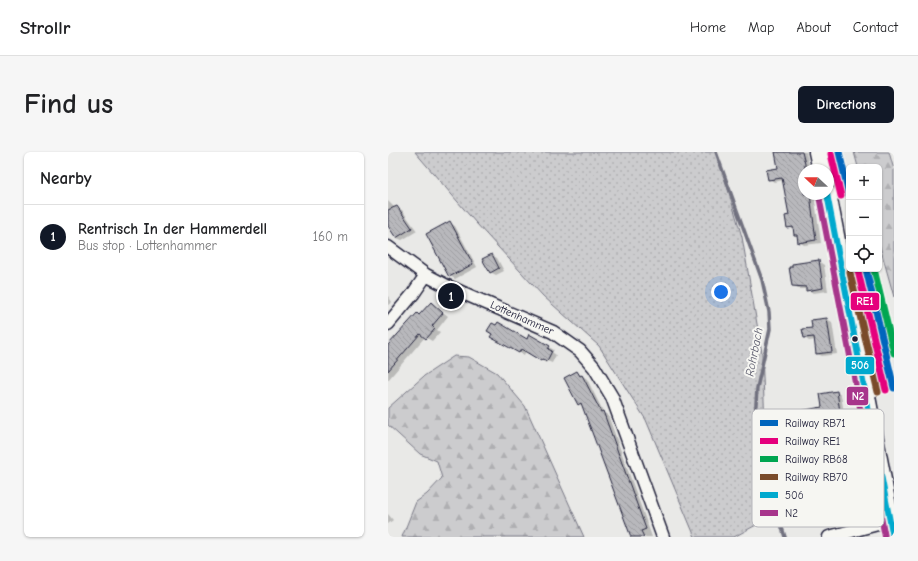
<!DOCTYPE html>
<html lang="en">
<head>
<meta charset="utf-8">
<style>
	:root { --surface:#fff; --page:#f6f6f6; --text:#202124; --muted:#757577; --line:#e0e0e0; --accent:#111827 }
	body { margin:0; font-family:"Comic Neue",sans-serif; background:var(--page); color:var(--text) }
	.controls { position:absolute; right:12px; top:12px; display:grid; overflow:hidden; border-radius:6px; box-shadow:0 1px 3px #0004 }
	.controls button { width:36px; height:36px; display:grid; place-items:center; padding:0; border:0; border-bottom:1px solid var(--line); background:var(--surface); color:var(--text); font:20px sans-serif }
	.compass { position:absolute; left:410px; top:12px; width:36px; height:36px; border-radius:50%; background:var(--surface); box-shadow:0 1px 3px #0004; rotate:292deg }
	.you { position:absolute; left:333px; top:140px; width:14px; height:14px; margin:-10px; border:3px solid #fff; border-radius:50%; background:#1a73e8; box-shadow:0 0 0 6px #1a73e833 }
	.badge { display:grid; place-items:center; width:26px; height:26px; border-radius:50%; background:var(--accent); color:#fff; font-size:13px; font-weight:700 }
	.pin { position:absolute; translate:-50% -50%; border:2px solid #fff; box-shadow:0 1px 4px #0006 }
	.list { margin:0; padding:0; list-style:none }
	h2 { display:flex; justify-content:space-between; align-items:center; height:52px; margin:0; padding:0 16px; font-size:17px }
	h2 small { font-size:13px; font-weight:400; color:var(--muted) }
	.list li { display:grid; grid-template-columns:26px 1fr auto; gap:12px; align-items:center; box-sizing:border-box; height:64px; padding:0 16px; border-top:1px solid var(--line) }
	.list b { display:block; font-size:15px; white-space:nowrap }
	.list p { margin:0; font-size:13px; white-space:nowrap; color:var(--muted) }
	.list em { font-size:13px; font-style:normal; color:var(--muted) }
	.icon { flex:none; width:22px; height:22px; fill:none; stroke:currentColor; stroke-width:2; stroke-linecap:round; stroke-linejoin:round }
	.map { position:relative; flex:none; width:506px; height:385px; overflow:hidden; border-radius:6px }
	header { display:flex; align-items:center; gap:24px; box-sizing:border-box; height:56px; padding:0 20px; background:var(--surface); border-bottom:1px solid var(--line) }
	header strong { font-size:19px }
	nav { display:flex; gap:22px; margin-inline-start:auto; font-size:14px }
	.intro { display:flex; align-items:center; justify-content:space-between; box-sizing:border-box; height:96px; padding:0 24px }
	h1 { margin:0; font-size:28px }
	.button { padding:10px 18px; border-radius:6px; background:var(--accent); color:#fff; font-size:14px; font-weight:700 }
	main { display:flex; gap:24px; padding:0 24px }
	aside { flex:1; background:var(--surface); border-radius:6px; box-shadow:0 1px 3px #0004 }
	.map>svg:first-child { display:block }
	.grass { fill:url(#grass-dots); stroke:#777784 }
	.forest { fill:url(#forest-firs); stroke:#777784 }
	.shadow { fill:#0003 }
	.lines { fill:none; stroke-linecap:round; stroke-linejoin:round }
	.stream { stroke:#71717f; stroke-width:3.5 }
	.building { fill:url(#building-back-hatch); stroke:#22223b }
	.street-casing { stroke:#22223b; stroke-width:15 }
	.secondary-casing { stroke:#22223b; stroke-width:21 }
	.street { stroke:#f6f6f2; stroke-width:12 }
	.secondary { stroke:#f6f6f2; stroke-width:18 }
	.bus-1-casing { stroke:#f6f6f2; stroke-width:9 }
	.bus-2-casing { stroke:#f6f6f2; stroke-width:9 }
	.bus-1 { stroke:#00a9ce; stroke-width:6 }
	.bus-2 { stroke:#a7358b; stroke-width:6 }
	.rail-1-casing { stroke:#f6f6f2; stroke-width:10 }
	.rail-2-casing { stroke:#f6f6f2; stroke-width:10 }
	.rail-3-casing { stroke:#f6f6f2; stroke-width:10 }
	.rail-4-casing { stroke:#f6f6f2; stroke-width:10 }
	.rail-1 { stroke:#0065bd; stroke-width:7 }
	.rail-2 { stroke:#e5007d; stroke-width:7 }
	.rail-3 { stroke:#00a651; stroke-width:7 }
	.rail-4 { stroke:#7a4b2a; stroke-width:7 }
	.bus-dot { fill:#22223b; stroke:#f6f6f2; stroke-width:1.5 }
	.labels { text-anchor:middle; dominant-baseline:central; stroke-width:4; stroke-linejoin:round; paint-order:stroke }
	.street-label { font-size:11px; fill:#22223b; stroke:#f6f6f2 }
	.water-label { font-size:12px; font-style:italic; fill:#565668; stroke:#f6f6f2 }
	.key { fill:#f6f6f2; stroke:#b6b6bb; stroke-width:1 }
	.key-label { font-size:11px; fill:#22223b }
	.line-badge { stroke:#f6f6f2; stroke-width:1.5 }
	.badge-label { font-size:11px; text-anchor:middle; font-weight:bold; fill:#fff }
</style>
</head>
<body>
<header>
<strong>Strollr</strong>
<nav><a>Home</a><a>Map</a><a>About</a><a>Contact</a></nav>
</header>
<div class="intro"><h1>Find us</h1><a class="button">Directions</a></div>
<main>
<aside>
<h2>Nearby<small></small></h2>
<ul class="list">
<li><span class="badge">1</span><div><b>Rentrisch In der Hammerdell</b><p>Bus stop · Lottenhammer</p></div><em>160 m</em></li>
</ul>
</aside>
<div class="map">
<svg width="506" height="385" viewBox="0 0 506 385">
	<defs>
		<pattern id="grass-dots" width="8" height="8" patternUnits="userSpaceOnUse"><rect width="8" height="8" fill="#ccccce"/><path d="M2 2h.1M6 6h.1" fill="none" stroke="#afafb2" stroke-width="1.8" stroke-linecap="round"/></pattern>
		<pattern id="forest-firs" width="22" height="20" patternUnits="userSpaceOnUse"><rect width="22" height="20" fill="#ccccce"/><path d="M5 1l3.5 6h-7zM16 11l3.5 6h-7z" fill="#afafb2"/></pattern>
		<pattern id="building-back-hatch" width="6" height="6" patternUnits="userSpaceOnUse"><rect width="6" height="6" fill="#b8b8bc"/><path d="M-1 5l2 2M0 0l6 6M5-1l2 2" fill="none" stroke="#9e9ea2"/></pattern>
	</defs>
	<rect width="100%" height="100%" fill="#e9e9e7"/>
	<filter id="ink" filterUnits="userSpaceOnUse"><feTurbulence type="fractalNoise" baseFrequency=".025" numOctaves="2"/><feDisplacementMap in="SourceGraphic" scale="8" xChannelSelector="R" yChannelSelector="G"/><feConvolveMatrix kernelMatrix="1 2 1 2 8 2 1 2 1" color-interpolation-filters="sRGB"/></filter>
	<g filter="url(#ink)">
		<path class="grass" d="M27 0H329L354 85 374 201 381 366 346 385H307L258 268 211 194 155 144 88 71Z"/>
		<path class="forest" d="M466 0H501L506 18V145L491 91V15H470Z
			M66 204 81 205 109 221 137 254 196 385H14L28 350 39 342 54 326 49 309 32 302 0 273V256L36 224Z"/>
		<path class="shadow" d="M388 0H418L422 18H416V42H426L433 91 416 93 411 90 406 77 400 75 402 64 396 28 386 30 381 27 391 17Z
			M0 49 5 54 14 58 29 79 14 88 9 86 0 72Z
			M62 71 67 74 89 115 67 127 62 124Z
			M104 103 109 106 116 119 108 123 102 120Z
			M430 109 436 113 440 139 425 141 419 137H410L405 134Z
			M0 144 4 150 0 153Z
			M43 151 60 164 49 178 52 180 44 189 37 185 0 228V195Z
			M439 167 444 170 449 202 434 204 429 202 427 188 421 189 417 186 425 176Z
			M142 184 166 198 164 200 168 203 164 211 159 209 158 211 138 199 136 203 103 185 139 188Z
			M189 220 199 227 216 261 220 263 264 385H244L195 254 191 252Z
			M448 240 453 243 460 285 445 287 440 284 436 267 419 269 414 267 436 256Z
			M0 362 5 368 0 372Z"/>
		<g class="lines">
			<path class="stream" d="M328 0 374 128 381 160 382 177 369 236 367 267 372 307 397 385"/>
		</g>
		<path class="building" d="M387 0H414L417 12 416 42H422L428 88 410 91 409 83H406L405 75 399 76 397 64 401 63 394 26 380 28 378 18 390 16Z
			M9 54 24 76 8 86 0 74V58Z
			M62 69 85 112 61 125 38 82Z
			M104 102 111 116 102 121 94 107Z
			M431 108 435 136 418 139V135L404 134 401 115H404V112Z
			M43 150 55 161 44 174 47 177 38 187 32 182 0 219V193L29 161 31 163Z
			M439 166 444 200 428 202 426 185 416 186 414 177 424 176 423 168Z
			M110 170 139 187 141 182 162 194 160 197 164 199 159 209 154 207 153 209 133 197 131 201 102 185 104 182 99 179 104 171 108 173Z
			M189 219 192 224 194 223 213 260 215 259 258 377 253 379 256 385H243L193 251 190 253 176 226Z
			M449 239 455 282 439 285 434 264 414 267 412 259 434 255 432 242Z"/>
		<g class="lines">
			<g class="street-casing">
				<path id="street" d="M0 95 38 123 59 134 165 180 192 199 206 215 224 245 275 385
					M0 172 25 142 38 123
					M441 385 501 369"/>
			</g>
			<g class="secondary-casing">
				<path id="secondary" d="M430 0 434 18
					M439 42 505 385"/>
			</g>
			<use href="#street" class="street"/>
			<use href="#secondary" class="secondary"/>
			<g class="bus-1-casing">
				<path id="bus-1" d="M439 42 505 385"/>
			</g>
			<g class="bus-2-casing">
				<path id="bus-2" d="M431 44 497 385"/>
			</g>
			<use href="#bus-1" class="bus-1"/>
			<use href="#bus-2" class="bus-2"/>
			<g class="rail-1-casing">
				<path id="rail-1" d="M451 0 461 42
					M478 117 506 236"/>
			</g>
			<g class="rail-2-casing">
				<path id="rail-2" d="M443 2 453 44
					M470 119 498 238"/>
			</g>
			<g class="rail-3-casing">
				<path id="rail-3" d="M486 117 506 201"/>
			</g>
			<g class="rail-4-casing">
				<path id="rail-4" d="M462 121 490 240"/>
			</g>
			<use href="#rail-1" class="rail-1"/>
			<use href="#rail-2" class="rail-2"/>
			<use href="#rail-3" class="rail-3"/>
			<use href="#rail-4" class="rail-4"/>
		</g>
	</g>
	<circle class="bus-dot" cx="467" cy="187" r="3.5"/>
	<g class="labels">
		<g class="street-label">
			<text transform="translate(134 166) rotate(24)">Lottenhammer</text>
		</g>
		<g class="water-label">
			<text transform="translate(366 200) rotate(-79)">Rohrbach</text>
		</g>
	</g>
	<rect x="364" y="257" width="132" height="118" rx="6" class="key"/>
	<rect x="372" y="268" width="18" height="6" fill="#0065bd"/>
	<rect x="372" y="286" width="18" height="6" fill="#e5007d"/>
	<rect x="372" y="304" width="18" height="6" fill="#00a651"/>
	<rect x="372" y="322" width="18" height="6" fill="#7a4b2a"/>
	<rect x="372" y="340" width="18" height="6" fill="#00a9ce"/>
	<rect x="372" y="358" width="18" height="6" fill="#a7358b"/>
	<g class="key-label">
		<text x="397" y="275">Railway RB71</text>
		<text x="397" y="293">Railway RE1</text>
		<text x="397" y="311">Railway RB68</text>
		<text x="397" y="329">Railway RB70</text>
		<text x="397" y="347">506</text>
		<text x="397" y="365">N2</text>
	</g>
	<g class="line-badge">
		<rect x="462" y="140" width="30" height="19" rx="4" fill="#e5007d"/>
		<rect x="457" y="204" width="30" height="19" rx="4" fill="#00a9ce"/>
		<rect x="458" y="234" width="23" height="20" rx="4" fill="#a7358b"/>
	</g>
	<g class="badge-label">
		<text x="477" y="153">RE1</text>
		<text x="472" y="217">506</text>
		<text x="470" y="248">N2</text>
	</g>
</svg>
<div class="controls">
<button>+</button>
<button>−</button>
<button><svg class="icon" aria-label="locate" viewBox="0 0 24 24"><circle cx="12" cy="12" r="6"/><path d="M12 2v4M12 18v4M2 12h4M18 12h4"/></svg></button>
</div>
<svg class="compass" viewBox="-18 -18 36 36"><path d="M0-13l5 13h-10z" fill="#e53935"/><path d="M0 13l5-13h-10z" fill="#757577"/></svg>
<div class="you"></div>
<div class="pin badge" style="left:63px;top:144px">1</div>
</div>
</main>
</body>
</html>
